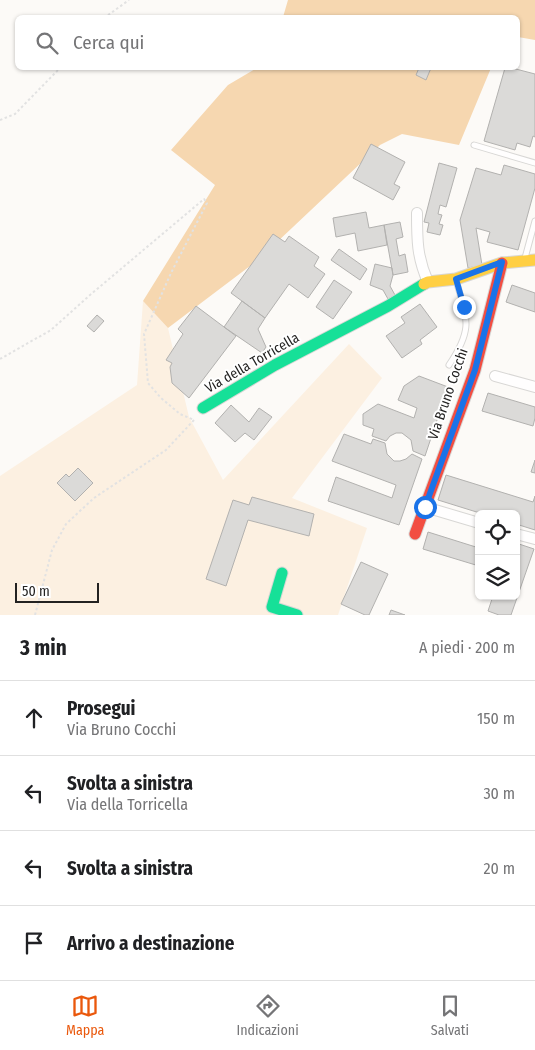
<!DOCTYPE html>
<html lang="it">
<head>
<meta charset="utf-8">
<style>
	:root { --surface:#fff; --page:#f2f2f2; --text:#202124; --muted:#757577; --line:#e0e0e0; --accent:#ea580c }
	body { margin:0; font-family:"Fira Sans Condensed",sans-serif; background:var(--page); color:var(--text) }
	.controls { position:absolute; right:15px; bottom:15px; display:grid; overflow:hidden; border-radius:8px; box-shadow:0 1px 4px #0004 }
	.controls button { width:45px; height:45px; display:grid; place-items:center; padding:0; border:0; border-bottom:1px solid var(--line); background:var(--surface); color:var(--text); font:25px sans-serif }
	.scale { position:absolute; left:15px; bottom:12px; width:84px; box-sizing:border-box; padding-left:5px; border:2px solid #232221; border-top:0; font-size:14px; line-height:18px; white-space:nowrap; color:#232221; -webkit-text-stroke:4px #fff; paint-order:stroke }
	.stop { position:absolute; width:15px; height:15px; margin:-11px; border:4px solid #1a73e8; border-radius:50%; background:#fff }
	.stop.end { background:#1a73e8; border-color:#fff; box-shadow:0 1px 5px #0008 }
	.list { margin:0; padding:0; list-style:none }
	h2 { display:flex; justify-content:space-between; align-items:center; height:65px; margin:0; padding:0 20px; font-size:21px }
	h2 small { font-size:16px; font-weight:400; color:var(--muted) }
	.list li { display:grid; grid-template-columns:32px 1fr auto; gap:15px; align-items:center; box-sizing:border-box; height:75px; padding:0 20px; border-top:1px solid var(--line) }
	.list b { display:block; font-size:19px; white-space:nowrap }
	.list p { margin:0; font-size:16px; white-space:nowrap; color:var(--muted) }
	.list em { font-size:16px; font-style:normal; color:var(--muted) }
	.icon { flex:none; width:28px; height:28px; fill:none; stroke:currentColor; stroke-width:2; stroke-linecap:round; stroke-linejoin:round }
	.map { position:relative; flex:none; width:535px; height:615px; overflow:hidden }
	.search { position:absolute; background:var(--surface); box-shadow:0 1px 4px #0004; left:15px; right:15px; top:15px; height:55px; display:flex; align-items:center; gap:12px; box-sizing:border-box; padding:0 18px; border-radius:8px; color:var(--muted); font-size:19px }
	.sheet { height:365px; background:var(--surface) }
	nav { display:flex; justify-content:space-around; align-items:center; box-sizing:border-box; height:70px; border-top:1px solid var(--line); background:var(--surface); font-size:14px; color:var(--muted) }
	nav a { display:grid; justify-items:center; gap:2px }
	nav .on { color:var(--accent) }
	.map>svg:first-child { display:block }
	.green { fill:#fcf0e1 }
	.forest { fill:#f6d7b0 }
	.building { fill:#dbdad8; stroke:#b2b1af }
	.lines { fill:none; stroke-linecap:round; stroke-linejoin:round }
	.lane-casing { stroke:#d8d7d5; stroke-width:7 }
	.street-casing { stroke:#d8d7d5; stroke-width:12 }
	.fast-casing { stroke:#d8d7d5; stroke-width:13 }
	.slow-casing { stroke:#d8d7d5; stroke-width:13 }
	.jam-casing { stroke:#d8d7d5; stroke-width:13 }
	.path { stroke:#e2e2e2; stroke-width:2; stroke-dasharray:2.5 2.5; stroke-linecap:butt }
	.lane { stroke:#fffefe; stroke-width:5 }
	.street { stroke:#fffefe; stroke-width:10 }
	.fast { stroke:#16e098; stroke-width:11 }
	.slow { stroke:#ffcf43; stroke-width:11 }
	.jam { stroke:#f24e42; stroke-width:11 }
	.route { stroke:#1a73e8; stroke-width:6 }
	.labels { text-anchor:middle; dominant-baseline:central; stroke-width:4; stroke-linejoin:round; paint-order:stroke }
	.street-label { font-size:14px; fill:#232221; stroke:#fff }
</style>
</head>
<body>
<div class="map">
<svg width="535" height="615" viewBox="0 0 535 615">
	<rect width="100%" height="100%" fill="#fcfaf7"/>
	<path class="green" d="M143 301 168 328 189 417 223 480 349 344 382 378 292 498 367 528 338 615H0V476L137 385Z"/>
	<path class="forest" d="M288 0H535V40L518 37V18L283 17Z
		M257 68H491L459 145 402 134 380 145 258 260 168 328 143 301 215 185 171 150 228 85Z"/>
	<path class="building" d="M419 68H431L426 80 416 75Z
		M505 68H512L535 74V137L533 136 530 147 517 143 515 150 484 141Z
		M371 144 405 162 394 184 400 187 393 200 353 178Z
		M439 163 457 168 446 207 440 205 438 214 442 215 439 224 443 225 440 235 427 232 429 223 424 222Z
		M504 165 535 174V188L518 250 487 242 490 232 476 228 482 265 468 268 460 220 476 168 501 175Z
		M366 212 369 228 384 225 387 245 358 251 355 233 336 237 333 218Z
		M400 222 403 237 396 239 399 256 405 254 408 272 393 275 384 225Z
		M273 234 285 242 289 236 319 257 314 266 325 274 308 298 289 284 265 318 231 293Z
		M339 249 367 269 360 280 331 260Z
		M375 264 392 268 393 275 390 286 395 295 388 299 383 290 370 285Z
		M334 280 352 292 333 319 316 307Z
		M512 285 535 293V312L506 302Z
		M242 301 265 318 258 329 266 347 262 353 224 327Z
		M420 304 437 327 420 340 422 344 402 358 386 336 405 323 401 317Z
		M196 306 236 336 189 398 172 383 170 367 172 363 166 360 183 334 178 329Z
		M97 315 104 321 94 332 87 326Z
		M419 376 448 387 425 456 413 451 411 440 402 433H396L390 436 386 441 372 436 374 429 363 425V414L378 404 414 418 417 408 398 400 404 386Z
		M488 393 535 407V418L533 426 482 411Z
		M231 405 249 422 259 408 272 417 254 440 245 433 235 442 215 423Z
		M344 434 371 444 373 439 385 443 387 454 394 461H400L406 459 412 454 422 459 399 525 328 501 336 477 392 498 396 485 332 461Z
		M535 460V473L531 472Z
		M78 468 93 483 75 501 57 483 66 474 69 477Z
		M446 475 533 502 535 496V530L516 524V514H483L438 500Z
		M252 497 314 514 309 536 248 520 226 586 206 579 233 500 249 505Z
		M428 532 479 548V566L423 549Z
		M516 543 534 549 511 615H499L488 611 493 596H516Z
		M361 562 388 574 369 615H365L341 604Z
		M391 610 405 615H389Z"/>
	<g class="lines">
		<g class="lane-casing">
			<path id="lane" d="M474 145 535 163
				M525 258 535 221
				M449 365C474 328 467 319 456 280"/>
		</g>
		<g class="street-casing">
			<path id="street" d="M417 213C417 240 417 257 428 282
				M495 376 535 387
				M425 507 479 523
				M516 534 535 539"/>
		</g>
		<g class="fast-casing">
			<path id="fast" d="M203 408 275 365 388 306 424 284
				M282 573 272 607 297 615"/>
		</g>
		<g class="slow-casing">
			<path id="slow" d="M424 284 428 282 456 279 502 263 535 260"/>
		</g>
		<g class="jam-casing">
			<path id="jam" d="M415 534 475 370 502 263"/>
		</g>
		<path class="path" d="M104 18 129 0
			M0 120 15 114 60 68
			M0 359 51 330 90 295 204 199 207 203 171 273 144 334 148 383 161 398 180 414 194 420
			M35 615 52 550 66 524 94 498 166 450 194 420"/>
		<use href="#lane" class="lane"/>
		<use href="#street" class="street"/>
		<use href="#fast" class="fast"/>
		<use href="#slow" class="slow"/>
		<use href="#jam" class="jam"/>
	</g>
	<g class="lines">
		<path class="route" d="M425 507 475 370 502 262 456 279 464 307"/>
	</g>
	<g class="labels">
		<g class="street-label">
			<text transform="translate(252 363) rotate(-30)">Via della Torricella</text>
			<text transform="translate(448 394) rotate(-71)">Via Bruno Cocchi</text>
		</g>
	</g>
</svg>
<div class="controls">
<button><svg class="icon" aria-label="locate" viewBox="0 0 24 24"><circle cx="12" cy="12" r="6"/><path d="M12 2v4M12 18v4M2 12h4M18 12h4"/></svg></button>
<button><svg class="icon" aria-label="layers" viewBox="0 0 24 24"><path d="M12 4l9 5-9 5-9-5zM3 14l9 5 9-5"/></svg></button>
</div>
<div class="scale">50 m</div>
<div class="stop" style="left:425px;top:507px"></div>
<div class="stop end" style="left:464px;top:307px"></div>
<div class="search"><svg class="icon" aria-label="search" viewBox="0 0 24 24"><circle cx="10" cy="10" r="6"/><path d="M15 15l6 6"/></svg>Cerca qui</div>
</div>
<section class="sheet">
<h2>3 min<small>A piedi · 200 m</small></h2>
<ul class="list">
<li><svg class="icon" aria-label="ahead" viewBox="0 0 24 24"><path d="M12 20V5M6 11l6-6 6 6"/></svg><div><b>Prosegui</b><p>Via Bruno Cocchi</p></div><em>150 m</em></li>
<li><svg class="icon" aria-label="left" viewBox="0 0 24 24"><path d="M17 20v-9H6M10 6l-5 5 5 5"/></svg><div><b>Svolta a sinistra</b><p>Via della Torricella</p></div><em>30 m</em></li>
<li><svg class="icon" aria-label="left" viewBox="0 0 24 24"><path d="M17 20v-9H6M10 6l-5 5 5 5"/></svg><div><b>Svolta a sinistra</b></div><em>20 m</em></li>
<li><svg class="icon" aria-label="arrive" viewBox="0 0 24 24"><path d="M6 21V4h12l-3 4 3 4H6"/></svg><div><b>Arrivo a destinazione</b></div></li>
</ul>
</section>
<nav>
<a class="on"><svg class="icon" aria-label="map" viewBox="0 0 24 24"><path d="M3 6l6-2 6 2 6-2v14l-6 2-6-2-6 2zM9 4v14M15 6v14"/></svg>Mappa</a>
<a><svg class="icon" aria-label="directions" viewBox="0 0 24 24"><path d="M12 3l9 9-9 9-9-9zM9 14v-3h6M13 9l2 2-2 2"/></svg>Indicazioni</a>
<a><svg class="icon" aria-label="saved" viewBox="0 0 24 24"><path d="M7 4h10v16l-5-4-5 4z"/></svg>Salvati</a>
</nav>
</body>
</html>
